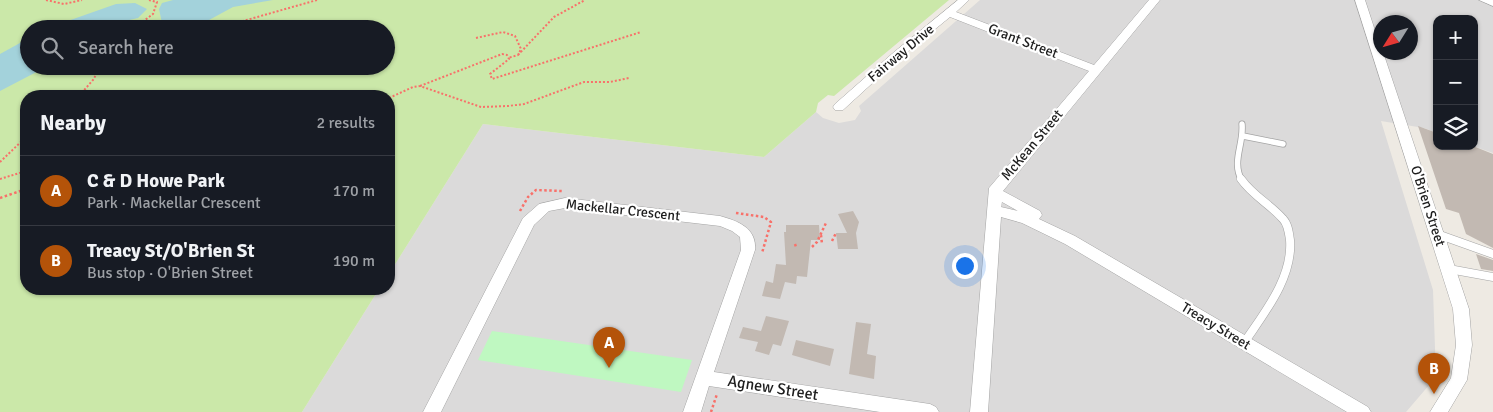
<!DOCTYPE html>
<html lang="en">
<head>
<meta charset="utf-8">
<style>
	:root { --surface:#171b24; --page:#242831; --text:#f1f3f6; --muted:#9ea1a6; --line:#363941; --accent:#b45309 }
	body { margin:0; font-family:Signika,sans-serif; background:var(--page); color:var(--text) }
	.controls { position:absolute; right:15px; top:15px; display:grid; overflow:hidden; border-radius:10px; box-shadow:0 1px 4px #0004 }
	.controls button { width:45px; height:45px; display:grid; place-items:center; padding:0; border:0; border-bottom:1px solid var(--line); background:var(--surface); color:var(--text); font:25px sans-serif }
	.compass { position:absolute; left:1373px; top:15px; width:45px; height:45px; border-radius:50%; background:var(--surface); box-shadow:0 1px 4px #0004; rotate:233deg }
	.you { position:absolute; left:964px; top:265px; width:18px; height:18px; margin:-12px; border:4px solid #fff; border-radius:50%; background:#1a73e8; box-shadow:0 0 0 8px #1a73e833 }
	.badge { display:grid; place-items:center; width:32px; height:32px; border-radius:50%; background:var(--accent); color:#fff; font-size:16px; font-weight:700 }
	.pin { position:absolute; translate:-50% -41px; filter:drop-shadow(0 1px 2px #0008) }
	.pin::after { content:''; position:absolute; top:26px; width:18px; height:15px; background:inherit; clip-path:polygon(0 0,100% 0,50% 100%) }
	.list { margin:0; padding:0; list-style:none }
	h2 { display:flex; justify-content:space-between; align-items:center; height:65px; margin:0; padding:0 20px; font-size:21px }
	h2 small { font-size:16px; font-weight:400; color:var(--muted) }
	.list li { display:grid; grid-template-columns:32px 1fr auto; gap:15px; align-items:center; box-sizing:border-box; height:70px; padding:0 20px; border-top:1px solid var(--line) }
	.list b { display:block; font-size:19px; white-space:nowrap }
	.list p { margin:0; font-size:16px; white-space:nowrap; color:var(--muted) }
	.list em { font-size:16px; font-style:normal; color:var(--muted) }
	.icon { flex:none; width:28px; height:28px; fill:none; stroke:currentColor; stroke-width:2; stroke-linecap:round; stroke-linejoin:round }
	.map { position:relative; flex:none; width:1493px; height:412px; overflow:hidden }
	.search { position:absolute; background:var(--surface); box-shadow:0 1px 4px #0004; left:20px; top:20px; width:375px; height:55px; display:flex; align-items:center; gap:12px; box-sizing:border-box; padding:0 18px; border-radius:28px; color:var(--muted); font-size:19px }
	.panel { position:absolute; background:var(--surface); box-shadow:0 1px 4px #0004; left:20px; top:90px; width:375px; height:205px; border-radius:20px }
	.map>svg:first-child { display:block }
	.residential { fill:#dbdada; fill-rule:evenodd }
	.grass { fill:#cbe8a9; fill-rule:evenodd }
	.park { fill:#bff8c1 }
	.water { fill:#a3d2db }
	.building { fill:#c2b9b2 }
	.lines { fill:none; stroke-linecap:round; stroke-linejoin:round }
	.service-far1-casing { stroke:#a4a4a4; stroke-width:7 }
	.service-casing { stroke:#a4a4a4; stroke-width:9 }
	.minor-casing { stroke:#a4a4a4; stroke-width:1 }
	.path-far1 { stroke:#f8716a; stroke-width:2; stroke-dasharray:2 2; stroke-linecap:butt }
	.path { stroke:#f8716a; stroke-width:2.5; stroke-dasharray:2.5 2.5; stroke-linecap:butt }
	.service-far1 { stroke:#fff; stroke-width:5.5 }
	.service { stroke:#fff; stroke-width:8 }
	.minor { fill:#fff; fill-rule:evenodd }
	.labels { text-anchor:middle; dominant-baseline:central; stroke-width:4.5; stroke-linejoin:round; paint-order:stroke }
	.street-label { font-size:14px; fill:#1d1d1d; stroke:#fff }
	.near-street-label { font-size:16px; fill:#1d1d1d; stroke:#fff }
</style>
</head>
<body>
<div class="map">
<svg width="1493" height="412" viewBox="0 0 1493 412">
	<rect width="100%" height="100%" fill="#eeeae3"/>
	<path class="residential" d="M980 0H1493V153L1473 146 1474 19H1437V133L1424 128 1381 121 1433 290 1436 377 1406 412H302L379 289H389V274L483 124 764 157 816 112 823 118 839 123 855 120 861 111 859 106ZM1380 22H1410V52H1380Z"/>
	<path class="grass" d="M0 0H949L834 96 828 95 818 103 816 112 764 157 483 124 389 274V96H26V289H379L302 412H0ZM29 29H386V66H29Z"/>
	<path class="park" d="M492 331 692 360 681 392 478 360Z"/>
	<path class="water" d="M173 0H273L233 7 198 26 187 29 182 24 162 23 159 9 162 3Z
		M135 3 147 9 138 18 125 21 116 29H45L116 4Z
		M29 38V66H48L0 91V54Z"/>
	<path class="building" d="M1418 126 1437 133V146H1473L1493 154V248L1466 234 1459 213 1446 209Z
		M853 211 859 222 856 233 858 249H838L836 233H847L838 214Z
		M786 225H819L820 240H811L807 277 797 276 796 284 785 282 780 299 762 296 766 281 773 283 776 264 786 265 784 232H786Z
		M1476 254 1493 260V271L1481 269Z
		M766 316 789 321 781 346 773 344 769 355 755 351 758 342 739 338 743 327 761 331Z
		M856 322 871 324 867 354 876 356 874 379 849 374Z
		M796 340 834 349 830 366 792 355Z"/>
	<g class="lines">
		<g class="service-far1-casing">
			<path id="service-far1" d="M1242 124C1244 145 1231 161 1242 181
				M1243 136 1283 144"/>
		</g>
		<g class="service-casing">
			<path id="service" d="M1241 179C1253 196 1270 204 1283 219 1288 224 1289 233 1290 240 1293 278 1264 313 1244 343
				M1437 234 1493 254
				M1449 269 1493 277"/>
		</g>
		<g class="minor-casing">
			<path id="minor" d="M958 0H969L956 12 1094 65 1149 0H1160L1003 191 1040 211 1042 215 1039 219 1075 236 1368 407 1371 412H1347L1065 244 1022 223 1001 217 988 412H970L989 188 1089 71 950 17 901 57 843 110H835L833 107 835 104 893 53ZM1002 202 1018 211 1001 207Z
				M1355 0H1365L1380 46V52H1383L1469 309 1472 345 1467 380 1448 412H1430L1451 378 1456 345 1453 309Z
				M1479 0H1493V6Z
				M565 198 720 216C738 221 757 228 755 250L714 372 930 404 936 407 939 412H880L709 386 701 412H683L741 250 740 237 732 231 720 226 565 208 549 211 534 225 441 412H423L523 218 539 204Z"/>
		</g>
		<path class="path-far1" d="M46 0 64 4 82 0
			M133 29 153 14 157 2 149 0
			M215 29 317 0
			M476 38 503 32 515 36 521 49 518 55 508 58
			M518 55 554 17 585 0
			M420 86 502 54 507 55 509 59 490 74 492 79 641 32
			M79 96 93 80 101 66
			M389 98 413 87 420 86 481 107 508 106 524 104 584 82H610L629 78
			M0 162 26 137
			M0 179 26 171"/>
		<path class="path" d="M0 198 26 189
			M520 211 528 197 536 190 562 191
			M736 213 764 217 771 222 762 253
			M821 235 822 244
			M832 241 836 233
			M795 244 796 247
			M812 247 817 242 826 223
			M711 412 717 394"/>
		<use href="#service-far1" class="service-far1"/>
		<use href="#service" class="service"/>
		<use href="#minor" class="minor"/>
	</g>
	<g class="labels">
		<g class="street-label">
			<text transform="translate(1023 41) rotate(21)">Grant Street</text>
			<text transform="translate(901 53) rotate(-40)">Fairway Drive</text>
			<text transform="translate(1032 145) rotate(-50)">McKean Street</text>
			<text transform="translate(1428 206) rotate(72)">O'Brien Street</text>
			<text transform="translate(623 210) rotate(6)">Mackellar Crescent</text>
			<text transform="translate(1216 326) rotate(31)">Treacy Street</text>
		</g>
		<g class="near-street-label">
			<text transform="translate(773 388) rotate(9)">Agnew Street</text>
		</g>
	</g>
</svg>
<div class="controls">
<button>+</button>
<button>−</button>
<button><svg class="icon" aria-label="layers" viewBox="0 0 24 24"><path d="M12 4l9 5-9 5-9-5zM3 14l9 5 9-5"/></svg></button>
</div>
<svg class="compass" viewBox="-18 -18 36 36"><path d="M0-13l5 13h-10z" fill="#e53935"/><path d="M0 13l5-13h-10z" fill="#9ea1a6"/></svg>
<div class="you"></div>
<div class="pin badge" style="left:609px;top:368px">A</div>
<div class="pin badge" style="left:1434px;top:394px">B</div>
<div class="search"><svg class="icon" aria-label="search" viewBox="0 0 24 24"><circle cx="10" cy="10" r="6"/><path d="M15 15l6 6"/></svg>Search here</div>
<section class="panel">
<h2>Nearby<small>2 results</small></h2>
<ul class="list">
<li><span class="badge">A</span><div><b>C &amp; D Howe Park</b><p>Park · Mackellar Crescent</p></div><em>170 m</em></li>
<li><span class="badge">B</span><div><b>Treacy St/O'Brien St</b><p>Bus stop · O'Brien Street</p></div><em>190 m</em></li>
</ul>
</section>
</div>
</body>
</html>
